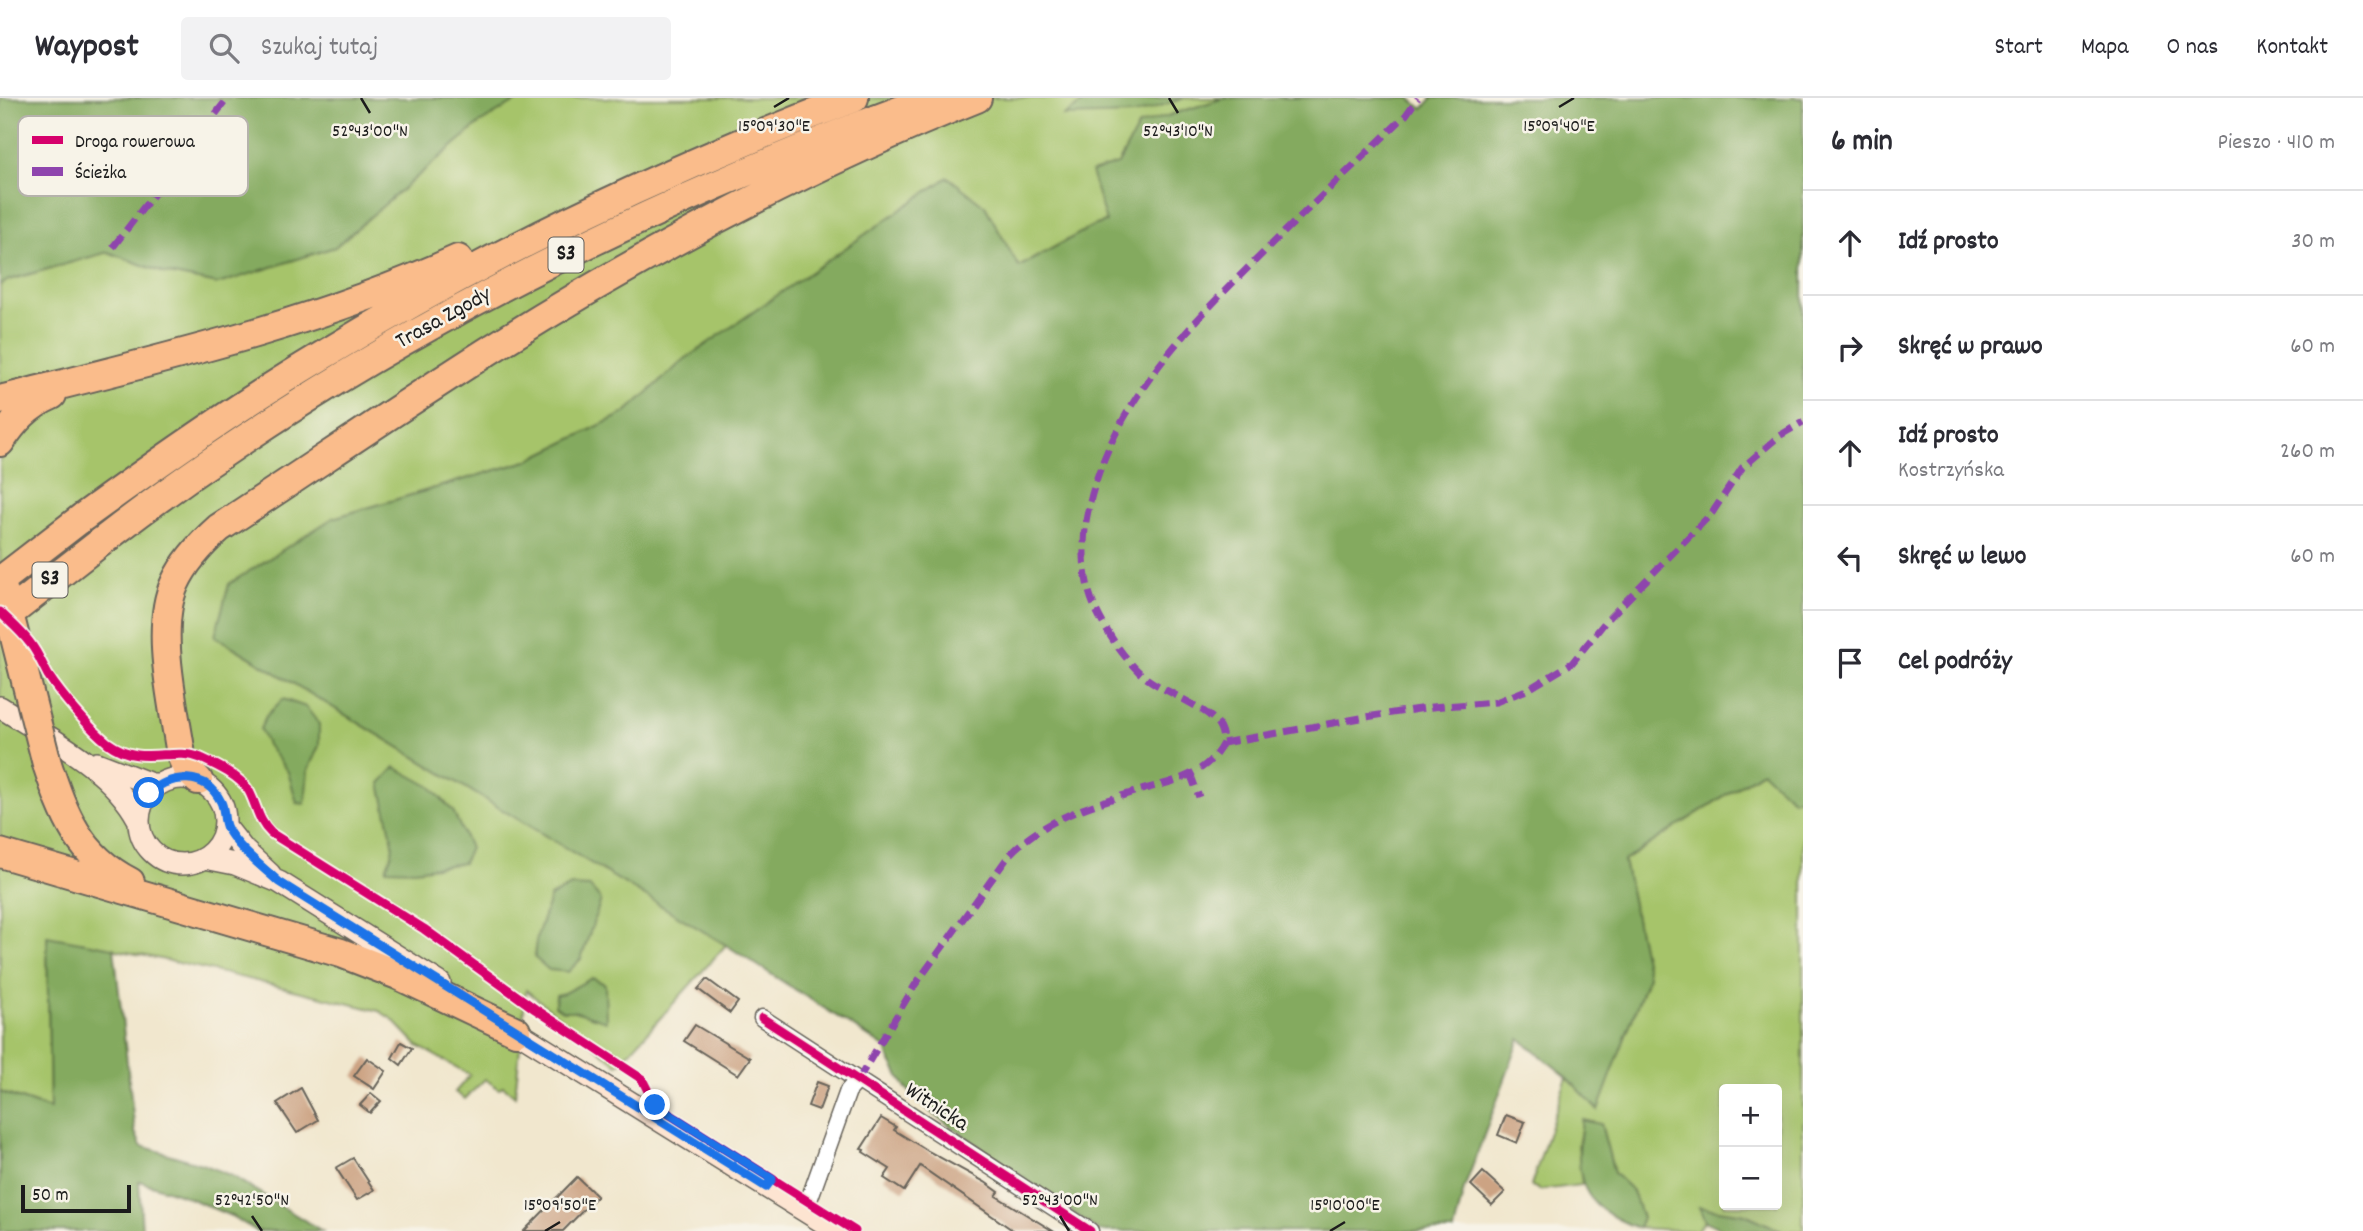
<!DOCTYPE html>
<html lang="pl">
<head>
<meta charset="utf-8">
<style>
	:root { --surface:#fff; --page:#f2f2f3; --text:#2b2b33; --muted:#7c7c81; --line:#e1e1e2 }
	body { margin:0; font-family:Dekko,sans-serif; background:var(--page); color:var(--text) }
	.controls { position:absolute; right:21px; bottom:21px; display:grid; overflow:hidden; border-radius:7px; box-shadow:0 7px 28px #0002 }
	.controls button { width:63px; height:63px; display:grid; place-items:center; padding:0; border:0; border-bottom:2px solid var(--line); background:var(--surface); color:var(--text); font:35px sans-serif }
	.scale { position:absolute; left:21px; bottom:18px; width:110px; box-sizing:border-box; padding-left:7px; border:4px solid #1c1c1c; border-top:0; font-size:19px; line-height:24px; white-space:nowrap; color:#1c1c1c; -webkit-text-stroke:5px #f7f3e8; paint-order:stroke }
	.stop { position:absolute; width:21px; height:21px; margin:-16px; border:5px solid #1a73e8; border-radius:50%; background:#fff }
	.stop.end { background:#1a73e8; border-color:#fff; box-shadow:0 2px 7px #0008 }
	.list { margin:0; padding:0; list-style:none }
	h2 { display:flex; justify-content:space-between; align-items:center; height:91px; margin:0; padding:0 28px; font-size:30px }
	h2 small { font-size:23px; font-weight:400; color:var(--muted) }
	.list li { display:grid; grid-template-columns:46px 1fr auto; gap:21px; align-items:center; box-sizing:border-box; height:105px; padding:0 28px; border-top:2px solid var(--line) }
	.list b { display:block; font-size:26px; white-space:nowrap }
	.list p { margin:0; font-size:23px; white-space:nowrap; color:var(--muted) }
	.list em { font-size:23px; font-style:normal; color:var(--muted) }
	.icon { flex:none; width:38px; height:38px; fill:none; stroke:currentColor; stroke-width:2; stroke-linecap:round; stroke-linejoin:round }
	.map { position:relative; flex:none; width:1803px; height:1133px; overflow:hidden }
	header { display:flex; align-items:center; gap:42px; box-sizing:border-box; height:98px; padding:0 35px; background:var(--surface); border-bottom:2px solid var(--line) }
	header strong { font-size:33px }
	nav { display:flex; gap:38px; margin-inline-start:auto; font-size:24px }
	.search { width:490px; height:63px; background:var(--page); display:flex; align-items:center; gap:18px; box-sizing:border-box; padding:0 24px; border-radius:7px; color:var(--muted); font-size:26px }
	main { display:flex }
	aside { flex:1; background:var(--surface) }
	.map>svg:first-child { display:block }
	.green { fill:#a6c46b; stroke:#617044; stroke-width:2; fill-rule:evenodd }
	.forest { fill:#84aa5f; stroke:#50633e; stroke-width:2 }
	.building { fill:#cca383 }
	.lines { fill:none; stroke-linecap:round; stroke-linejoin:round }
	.street-casing { stroke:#67635a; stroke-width:19 }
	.secondary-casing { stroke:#67635a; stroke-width:24 }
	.highway-casing { stroke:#67635a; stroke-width:32 }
	.street { stroke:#fff; stroke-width:16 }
	.secondary { stroke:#fde4d1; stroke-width:21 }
	.highway { stroke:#fabc8b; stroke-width:28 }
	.highway-bridge-casing { stroke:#67635a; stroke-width:32; stroke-linecap:butt }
	.highway-bridge { stroke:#fabc8b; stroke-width:28 }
	.quiet { stroke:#8e44ad; stroke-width:7; stroke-dasharray:14 7; stroke-linecap:butt }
	.cycleway-casing { stroke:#f7f3e8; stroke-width:13 }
	.cycleway { stroke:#d6006c; stroke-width:9 }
	.route { stroke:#1a73e8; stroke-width:9 }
	.ticks { fill:none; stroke:#1c1c1c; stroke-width:2.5 }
	.labels { text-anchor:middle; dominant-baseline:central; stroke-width:5; stroke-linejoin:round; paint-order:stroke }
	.shield { fill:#f7f3e8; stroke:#5e5c59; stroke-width:2 }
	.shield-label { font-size:21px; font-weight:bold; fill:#1c1c1c }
	.street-label { font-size:23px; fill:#1c1c1c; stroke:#f7f3e8 }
	.key { fill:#f7f3e8; stroke:#b5b2ab; stroke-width:2 }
	.key-label { font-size:19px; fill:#1c1c1c }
	.ticks-label { font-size:18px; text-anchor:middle; fill:#1c1c1c; stroke:#f7f3e8; stroke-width:5; stroke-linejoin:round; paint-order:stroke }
</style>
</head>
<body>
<header>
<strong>Waypost</strong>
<div class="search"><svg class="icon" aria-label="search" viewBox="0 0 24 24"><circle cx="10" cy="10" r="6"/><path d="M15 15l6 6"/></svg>Szukaj tutaj</div>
<nav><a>Start</a><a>Mapa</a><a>O nas</a><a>Kontakt</a></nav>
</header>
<main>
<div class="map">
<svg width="1803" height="1133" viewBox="0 0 1803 1133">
	<rect width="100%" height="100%" fill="#f7f3e8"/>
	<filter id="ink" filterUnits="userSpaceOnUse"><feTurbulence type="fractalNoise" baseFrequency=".0143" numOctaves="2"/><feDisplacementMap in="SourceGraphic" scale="14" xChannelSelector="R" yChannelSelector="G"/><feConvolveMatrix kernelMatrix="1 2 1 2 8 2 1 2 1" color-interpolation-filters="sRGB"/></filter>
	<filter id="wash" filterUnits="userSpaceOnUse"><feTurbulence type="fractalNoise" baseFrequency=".00686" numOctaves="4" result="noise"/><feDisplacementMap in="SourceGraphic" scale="28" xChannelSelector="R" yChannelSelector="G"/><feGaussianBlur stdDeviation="1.57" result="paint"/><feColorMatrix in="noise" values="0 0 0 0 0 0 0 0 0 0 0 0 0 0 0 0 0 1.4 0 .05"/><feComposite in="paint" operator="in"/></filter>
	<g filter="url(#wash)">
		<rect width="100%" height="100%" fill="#f1e7ce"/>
		<path class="green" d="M522 0H1224L1139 27 1118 66 1106 124 1093 128 1018 169 985 108 685 261 625 315 527 363 333 420 215 538 726 847 618 967 526 892 515 998 503 988 499 991 485 981 465 1001 455 994 470 977 418 948 392 921 379 913C269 886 159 858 47 839L50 1011 0 994V187L9 182 108 154 164 175 218 186 334 149 481 24Z
			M1772 667 1803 677V1133H1782L1745 1116 1700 1110 1705 1123 1696 1133 1638 1130 1642 1120 1633 1093 1614 1076 1601 1026 1583 1022 1578 1047 1582 1087 1541 1092 1531 1088 1567 979 1598 1011 1648 879 1624 763ZM1724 991H1777V1107H1724Z"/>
		<path class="forest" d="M0 0H522L481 24 335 149 218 186 164 175 108 154 9 182 0 187Z
			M1089 0H1185L1135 16 1064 18Z
			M1224 0H1410L1423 11 1432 0H1803V698L1793 702 1762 673 1624 763 1648 878 1598 1012 1567 979 1520 941 1464 1091 1454 1133H1099L932 1015 905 989 889 960 886 950 726 847 215 538 229 486 333 420 527 363 625 315 685 261 948 79 985 108 1019 169 1093 128 1106 124 1091 74 1118 66 1139 27Z
			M283 601 306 609 319 626V648L308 672 305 706 297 705 288 674 267 647 260 631 266 618Z
			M395 669 431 689 453 713 470 750 463 765 415 772 386 771 392 755 393 745 380 685Z
			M571 788 590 789 601 802 581 861 568 874 549 872 535 860C533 839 545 820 550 799Z
			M47 838 114 850 135 1034 141 1048 205 1067 232 1078 322 1133H257L231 1118 182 1097 139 1083 142 1133H0V994L50 1011Z
			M592 880 605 886 606 923 574 913H562L555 908 556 897 564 895Z
			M1582 1022 1601 1026 1614 1075 1633 1093 1642 1120 1638 1130C1579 1108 1574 1081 1582 1022Z
			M1699 1109 1745 1116 1782 1133H1725L1705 1123Z"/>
		<g id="blocks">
			<path class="building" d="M707 881 738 904 730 915 698 891Z
				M695 927 750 960 738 977 684 943Z
				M401 944 412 950 401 967 392 960Z
				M367 960 386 973 374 991 354 978Z
				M817 984 828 988 819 1012 808 1008Z
				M301 990 318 1022 297 1035 277 1005Z
				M371 995 381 1003 370 1015 360 1007Z
				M1506 1017 1525 1024 1517 1045 1498 1037Z
				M881 1020 896 1029 894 1032 928 1053 985 1084 999 1094 996 1098 1053 1133H1014L920 1068 904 1093 884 1080 890 1071 863 1054 864 1052 861 1051Z
				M353 1060 374 1092 357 1102 336 1070Z
				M1483 1074 1505 1094 1492 1107 1471 1087Z
				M577 1079 597 1098 563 1133H524Z"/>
		</g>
	</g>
	<g filter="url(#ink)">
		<use href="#blocks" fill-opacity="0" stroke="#67635a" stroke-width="2"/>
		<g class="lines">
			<g class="street-casing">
				<path id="street" d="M762 920 1090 1133
					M805 1113 848 993 858 982"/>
			</g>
			<g class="secondary-casing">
				<path id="secondary" d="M0 609C49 640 110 669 138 721
					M97 665 151 686H159
					M139 723a43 43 0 1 1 86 0a43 43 0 1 1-86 0Z
					M225 728 244 752 270 776
					M205 760 235 766 279 784 440 885
					M503 925 837 1133"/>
			</g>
			<g class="highway-casing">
				<path id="highway" d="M0 302C154 263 313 227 458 161
					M0 344C14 323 28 307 52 297
					M83 419C160 363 238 308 320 259 489 156 670 70 854 0
					M101 444C140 414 180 384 221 357 438 208 679 94 925 3
					M47 666C64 717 79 758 130 784
					M198 682 187 671 181 657C174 608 154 530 175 485 185 463 201 446 219 430 311 370 401 308 493 250 646 154 809 67 977 0
					M0 755 341 855 398 877 516 933"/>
			</g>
			<use href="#street" class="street"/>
			<use href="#secondary" class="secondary"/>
			<use href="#highway" class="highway"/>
			<g class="highway-bridge-casing">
				<path id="highway-bridge" d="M0 480 47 666
					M0 483 83 419
					M0 523 101 444"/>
			</g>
			<use href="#highway-bridge" class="highway-bridge"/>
			<path class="quiet" d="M113 149 228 0
				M1223 645 1366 619 1432 609 1496 604 1529 591 1572 565 1606 523 1712 415 1742 370 1779 338 1803 324
				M1190 675 1199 699
				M858 982 915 887 1010 756C1042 723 1087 708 1131 695 1166 684 1205 681 1223 645 1223 640 1222 634 1220 630 1210 608 1157 593 1138 573 1121 556 1106 533 1096 512 1083 486 1082 451 1086 423 1105 314 1185 231 1261 157 1309 109 1358 64 1406 17L1418 0"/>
			<g class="cycleway-casing">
				<path id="cycleway" d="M0 514C10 524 21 533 30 545 38 555 42 566 48 577 61 597 89 630 108 645 142 670 172 648 201 660 216 667 240 678 249 693 257 708 258 723 271 735L424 831 535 911 642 981 655 1007 855 1133
					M762 920 1090 1133"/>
			</g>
			<use href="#cycleway" class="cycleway"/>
		</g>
	</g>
	<g class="lines" filter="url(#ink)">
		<path class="route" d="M149 695C171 676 206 673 221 704 225 712 223 723 227 730 238 751 262 768 279 784L766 1089 772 1081 655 1007"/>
	</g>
	<path class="ticks" d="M361 0 370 15M1169 0 1178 15M774 9 789 0M1559 9 1574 0M252 1118 262 1133M1060 1118 1069 1133M545 1133 560 1124M1330 1133 1345 1124"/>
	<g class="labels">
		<g class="shield">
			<rect x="548.5" y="139.5" width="35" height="35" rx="5"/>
			<rect x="32.5" y="464.5" width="35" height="35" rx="5"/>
		</g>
		<g class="shield-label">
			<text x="566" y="157">S3</text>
			<text x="50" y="482">S3</text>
		</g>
		<g class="street-label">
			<text transform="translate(444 221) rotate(-29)">Trasa Zgody</text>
			<text transform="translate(936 1010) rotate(33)">Witnicka</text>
		</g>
	</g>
	<rect x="18" y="18" width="230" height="80" rx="10" class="key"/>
	<rect x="32" y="38" width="31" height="8" fill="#d6006c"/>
	<rect x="32" y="69" width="31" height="9" fill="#8e44ad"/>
	<g class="key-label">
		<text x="75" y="49">Droga rowerowa</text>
		<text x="75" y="80">Ścieżka</text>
	</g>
	<g class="ticks-label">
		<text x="774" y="33">15°09'30"E</text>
		<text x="1559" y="33">15°09'40"E</text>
		<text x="370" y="38">52°43'00"N</text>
		<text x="1178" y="38">52°43'10"N</text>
		<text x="252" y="1107">52°42'50"N</text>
		<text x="1060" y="1107">52°43'00"N</text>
		<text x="560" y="1112">15°09'50"E</text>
		<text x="1345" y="1112">15°10'00"E</text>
	</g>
</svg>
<div class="controls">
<button>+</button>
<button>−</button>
</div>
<div class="scale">50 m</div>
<div class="stop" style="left:149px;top:695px"></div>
<div class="stop end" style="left:655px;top:1007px"></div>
</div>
<aside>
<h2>6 min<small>Pieszo · 410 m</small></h2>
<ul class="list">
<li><svg class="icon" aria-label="ahead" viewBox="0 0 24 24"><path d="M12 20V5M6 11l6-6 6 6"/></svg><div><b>Idź prosto</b></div><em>30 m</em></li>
<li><svg class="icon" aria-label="right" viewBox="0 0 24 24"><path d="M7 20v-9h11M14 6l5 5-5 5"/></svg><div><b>Skręć w prawo</b></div><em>60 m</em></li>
<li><svg class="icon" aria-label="ahead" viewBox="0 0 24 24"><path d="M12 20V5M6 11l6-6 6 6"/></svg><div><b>Idź prosto</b><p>Kostrzyńska</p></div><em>260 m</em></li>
<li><svg class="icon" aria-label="left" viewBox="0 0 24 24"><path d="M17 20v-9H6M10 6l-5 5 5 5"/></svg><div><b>Skręć w lewo</b></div><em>60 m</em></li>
<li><svg class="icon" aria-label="arrive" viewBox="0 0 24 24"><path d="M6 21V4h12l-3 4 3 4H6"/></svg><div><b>Cel podróży</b></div></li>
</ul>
</aside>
</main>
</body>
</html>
